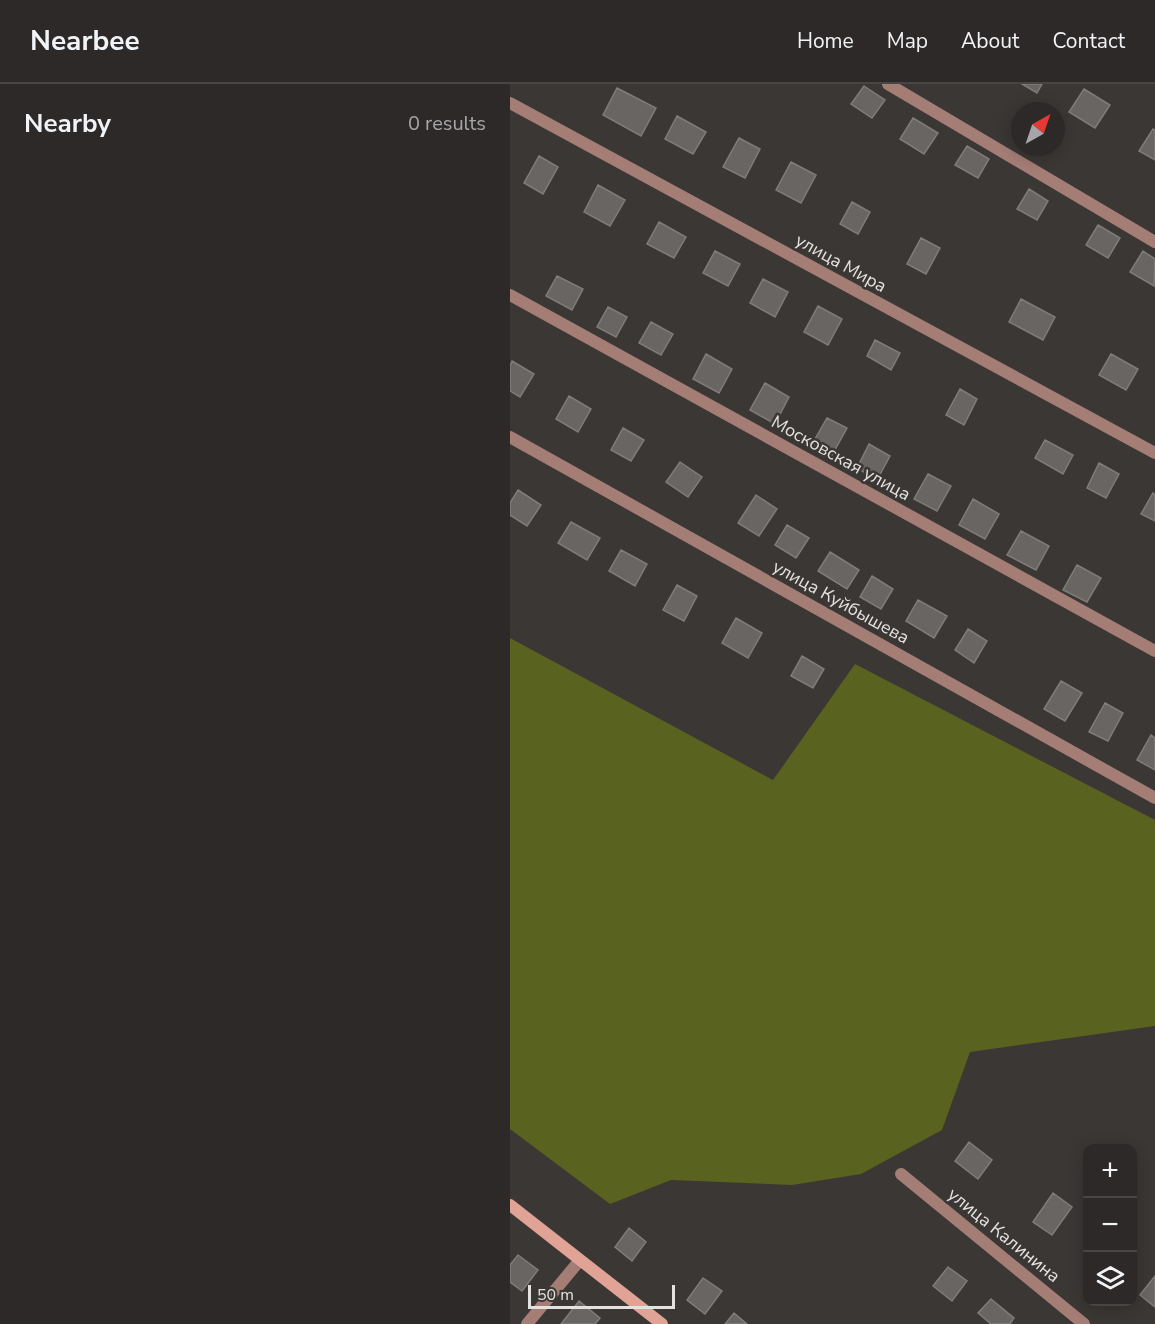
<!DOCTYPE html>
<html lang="en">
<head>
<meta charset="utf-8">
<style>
	:root { --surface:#2c2928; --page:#343130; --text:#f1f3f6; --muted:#a6a6a8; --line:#484545 }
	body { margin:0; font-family:"Nunito Sans",sans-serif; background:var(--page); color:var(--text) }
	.controls { position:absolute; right:18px; bottom:18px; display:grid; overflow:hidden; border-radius:12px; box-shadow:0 3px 15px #0003 }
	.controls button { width:54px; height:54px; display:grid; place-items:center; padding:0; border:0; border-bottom:2px solid var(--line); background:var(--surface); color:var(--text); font:30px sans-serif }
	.compass { position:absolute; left:501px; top:18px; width:54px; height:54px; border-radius:50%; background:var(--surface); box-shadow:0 3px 15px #0003; rotate:40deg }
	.scale { position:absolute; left:18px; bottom:15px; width:147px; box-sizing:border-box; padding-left:6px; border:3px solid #e4e2e1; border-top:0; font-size:16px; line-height:21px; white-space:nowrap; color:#e4e2e1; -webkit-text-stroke:4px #3a3735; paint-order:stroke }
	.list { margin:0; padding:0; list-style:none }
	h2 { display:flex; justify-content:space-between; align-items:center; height:78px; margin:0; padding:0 24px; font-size:26px }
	h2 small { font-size:20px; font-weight:400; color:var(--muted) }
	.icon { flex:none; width:33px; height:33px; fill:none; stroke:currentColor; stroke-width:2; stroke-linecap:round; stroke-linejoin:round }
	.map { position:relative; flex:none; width:645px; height:1240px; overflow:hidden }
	header { display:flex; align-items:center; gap:36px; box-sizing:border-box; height:84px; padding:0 30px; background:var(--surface); border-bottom:2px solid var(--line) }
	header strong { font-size:28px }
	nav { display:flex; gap:33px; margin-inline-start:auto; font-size:21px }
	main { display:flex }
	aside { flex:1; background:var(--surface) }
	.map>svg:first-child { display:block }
	.green { fill:#59621f }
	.building { fill:#686562; stroke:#7f7c79; stroke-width:1.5 }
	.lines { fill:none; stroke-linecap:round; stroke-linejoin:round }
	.minor { stroke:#a47d75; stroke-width:12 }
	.secondary { stroke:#e1a396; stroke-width:12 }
	.labels { text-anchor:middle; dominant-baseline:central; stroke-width:5; stroke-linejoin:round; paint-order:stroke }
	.street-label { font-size:18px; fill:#e4e2e1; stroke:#3a3735 }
</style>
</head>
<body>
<header>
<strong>Nearbee</strong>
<nav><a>Home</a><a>Map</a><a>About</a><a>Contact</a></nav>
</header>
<main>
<aside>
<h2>Nearby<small>0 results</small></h2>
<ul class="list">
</ul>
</aside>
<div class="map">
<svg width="645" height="1240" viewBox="0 0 645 1240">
	<rect width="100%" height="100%" fill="#3a3735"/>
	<path class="green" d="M0 554 263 696 345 580 645 736V942L460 968 432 1046 351 1090 282 1101 161 1096 100 1120 0 1045Z"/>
	<path class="building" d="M512 0H532L527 9Z
		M354 2 375 16 362 34 341 20Z
		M107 4 146 24 131 52 93 31Z
		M574 5 600 21 585 44 559 28Z
		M167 32 196 48 183 70 155 55Z
		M403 34 428 49 414 70 390 55Z
		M643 45 645 46V76L629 67Z
		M229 54 250 65 235 94 213 83Z
		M457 62 479 75 468 94 445 81Z
		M29 72 48 83 33 110 14 99Z
		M281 78 306 91 291 119 266 106Z
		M88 101 115 116 100 142 74 128Z
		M519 105 538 117 527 136 507 125Z
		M342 118 360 128 348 150 330 140Z
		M149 138 176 153 164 174 137 160Z
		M588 141 610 154 598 174 576 161Z
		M411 154 430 164 416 190 397 180Z
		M205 167 230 180 218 202 193 189Z
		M633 167 645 175 644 202 620 188Z
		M47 192 73 205 62 226 36 212Z
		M253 195 278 208 265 233 240 219Z
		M511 215 545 233 533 256 499 238Z
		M308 222 332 235 318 261 294 248Z
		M98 223 117 233 106 253 87 243Z
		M141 238 163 250 151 271 129 259Z
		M365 256 390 269 381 286 357 272Z
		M196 270 222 285 209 309 183 295Z
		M601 270 628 285 616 306 589 291Z
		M2 277 24 290 10 313 0 307V282Z
		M255 299 279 313 265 340 240 326Z
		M450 305 467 315 454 341 436 331Z
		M59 312 81 325 68 348 46 335Z
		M317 334 337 344 321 373 301 362Z
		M113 344 134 356 121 377 101 366Z
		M535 356 563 371 553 390 525 374Z
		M359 360 380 372 367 396 347 384Z
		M170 378 192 393 178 413 156 398Z
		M589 379 609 390 596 414 577 404Z
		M418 390 441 402 427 427 404 415Z
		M8 406 31 421 17 442 0 431V419Z
		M643 409 645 411V437L631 430Z
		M246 411 267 425 249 452 228 439Z
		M463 415 489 430 475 455 449 441Z
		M61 438 90 454 77 476 48 459Z
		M277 441 299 454 286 474 265 461Z
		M511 447 539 462 526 486 497 471Z
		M111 466 137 480 125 502 99 487Z
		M320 468 349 486 337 505 308 487Z
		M567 481 591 494 577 518 553 506Z
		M362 492 383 505 371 525 350 513Z
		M167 501 187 512 174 537 153 526Z
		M408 516 437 532 424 554 396 537Z
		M226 534 252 549 238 574 212 559Z
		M458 545 477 557 464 579 445 566Z
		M292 572 314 585 303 604 281 592Z
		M551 597 572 609 555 637 534 625Z
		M595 619 613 629 598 657 579 648Z
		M641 651 645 654V686L627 676Z
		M459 1058 482 1076 468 1095 445 1077Z
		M543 1109 562 1123 542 1151 523 1138Z
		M119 1144 136 1158 122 1177 105 1163Z
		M8 1171 28 1186 12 1207 0 1198V1181Z
		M438 1183 457 1197 442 1217 423 1202Z
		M645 1192V1223L630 1211Z
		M193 1194 212 1207 195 1230 177 1216Z
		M481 1215 504 1234 500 1240H481L468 1229Z
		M69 1217 90 1234 85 1240H51Z
		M224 1229 237 1240H215Z"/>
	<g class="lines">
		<path class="minor" d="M378 0 645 158
			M0 19 645 369
			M0 211 645 567
			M0 353 645 714
			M391 1090 574 1240
			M17 1240 70 1176"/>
		<path class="secondary" d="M0 1121 152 1240"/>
	</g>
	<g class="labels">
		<g class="street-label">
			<text transform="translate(331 179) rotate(29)">улица Мира</text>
			<text transform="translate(331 374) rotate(29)">Московская улица</text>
			<text transform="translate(331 518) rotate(29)">улица Куйбышева</text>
			<text transform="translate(494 1151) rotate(39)">улица Калинина</text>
		</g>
	</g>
</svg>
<div class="controls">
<button>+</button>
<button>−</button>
<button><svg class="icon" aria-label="layers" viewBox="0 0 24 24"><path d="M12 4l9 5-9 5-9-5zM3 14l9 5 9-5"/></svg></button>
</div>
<svg class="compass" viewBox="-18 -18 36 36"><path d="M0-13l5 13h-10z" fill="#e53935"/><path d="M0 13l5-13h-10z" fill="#a6a6a8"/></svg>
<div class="scale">50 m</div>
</div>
</main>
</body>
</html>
